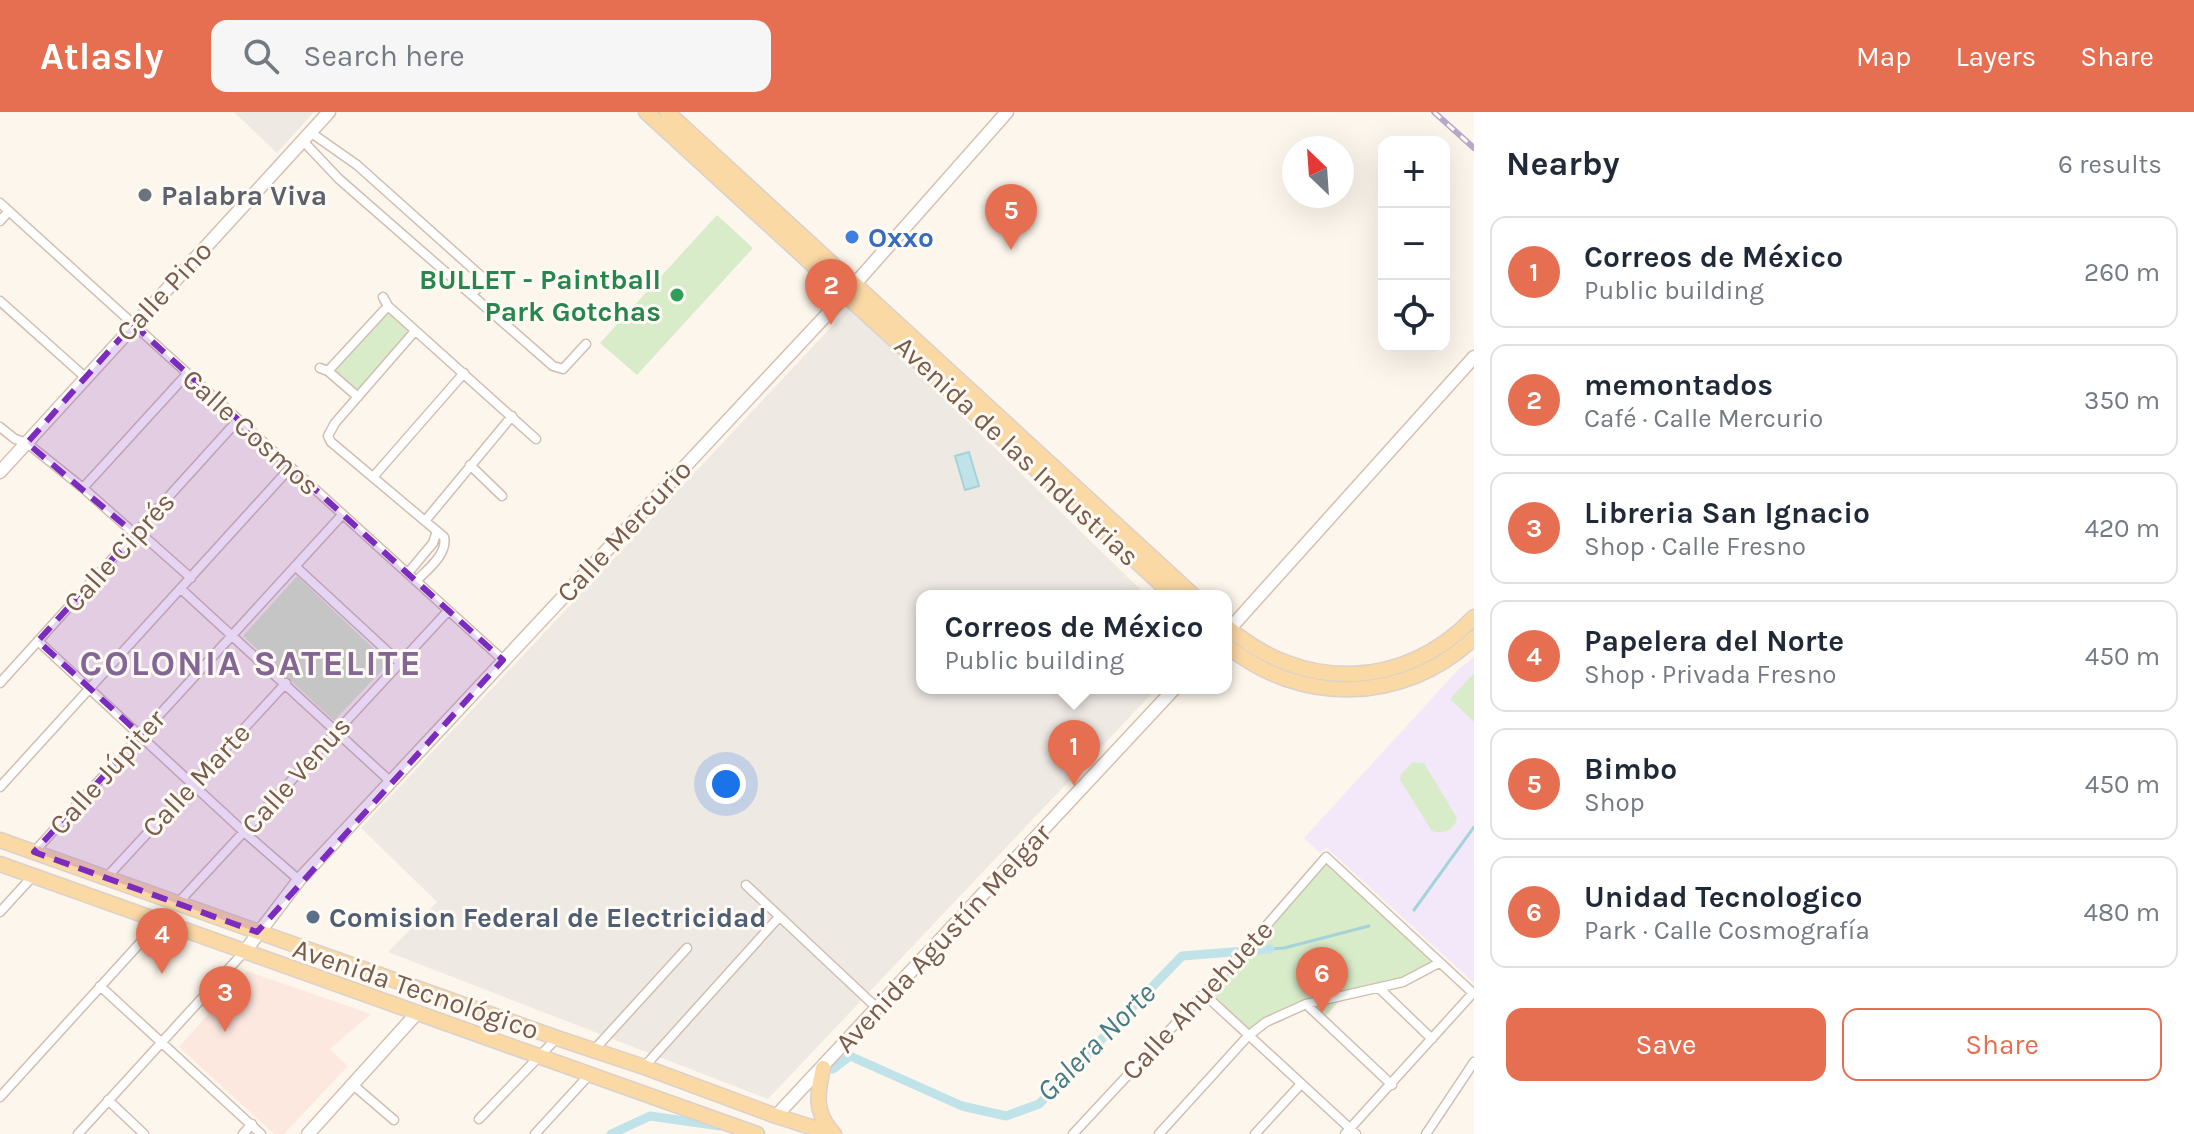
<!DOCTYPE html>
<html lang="en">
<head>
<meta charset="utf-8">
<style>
	:root { --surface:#fff; --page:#f6f6f7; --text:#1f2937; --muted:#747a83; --line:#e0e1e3; --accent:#e76f51 }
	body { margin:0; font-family:Karla,sans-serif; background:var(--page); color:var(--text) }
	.controls { position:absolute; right:24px; top:24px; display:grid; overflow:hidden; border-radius:16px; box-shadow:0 8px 32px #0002 }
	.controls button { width:72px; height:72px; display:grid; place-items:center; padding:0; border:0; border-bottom:2px solid var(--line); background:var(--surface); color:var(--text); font:40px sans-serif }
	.compass { position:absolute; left:1282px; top:24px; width:72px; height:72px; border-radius:50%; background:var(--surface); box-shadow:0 8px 32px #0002; rotate:335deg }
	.you { position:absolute; left:726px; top:672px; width:28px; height:28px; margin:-20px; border:6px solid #fff; border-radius:50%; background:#1a73e8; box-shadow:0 0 0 12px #1a73e833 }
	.badge { display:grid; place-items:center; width:52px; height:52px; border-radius:50%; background:var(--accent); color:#fff; font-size:26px; font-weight:700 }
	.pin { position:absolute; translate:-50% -66px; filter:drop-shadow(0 2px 4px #0008) }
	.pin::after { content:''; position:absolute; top:42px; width:28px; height:24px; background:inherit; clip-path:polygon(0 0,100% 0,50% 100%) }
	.popup { position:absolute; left:916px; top:478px; width:316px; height:104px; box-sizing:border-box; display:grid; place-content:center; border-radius:16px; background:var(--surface); filter:drop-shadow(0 2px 6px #0005); font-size:26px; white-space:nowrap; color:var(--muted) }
	.popup b { font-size:30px; color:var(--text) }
	.popup::after { content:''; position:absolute; left:50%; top:100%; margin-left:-16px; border:16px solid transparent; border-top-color:var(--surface) }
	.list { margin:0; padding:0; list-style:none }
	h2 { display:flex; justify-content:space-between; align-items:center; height:104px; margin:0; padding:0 32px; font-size:34px }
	h2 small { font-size:26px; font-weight:400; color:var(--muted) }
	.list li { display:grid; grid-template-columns:52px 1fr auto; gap:24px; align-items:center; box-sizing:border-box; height:112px; margin:0 16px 16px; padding:0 16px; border:2px solid var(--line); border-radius:16px }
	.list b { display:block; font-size:30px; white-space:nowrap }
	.list p { margin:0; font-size:26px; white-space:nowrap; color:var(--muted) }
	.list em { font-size:26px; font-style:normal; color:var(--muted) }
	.actions { display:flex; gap:16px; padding:24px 32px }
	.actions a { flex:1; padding:18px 0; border:2px solid var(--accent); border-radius:16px; text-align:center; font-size:28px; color:var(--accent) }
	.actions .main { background:var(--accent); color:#fff }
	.icon { flex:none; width:44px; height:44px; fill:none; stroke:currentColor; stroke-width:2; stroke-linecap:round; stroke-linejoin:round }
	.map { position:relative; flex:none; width:1474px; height:1022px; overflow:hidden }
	header { display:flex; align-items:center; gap:48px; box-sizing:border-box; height:112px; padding:0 40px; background:var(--accent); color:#fff }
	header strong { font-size:38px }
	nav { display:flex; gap:44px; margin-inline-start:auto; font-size:28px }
	.search { width:560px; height:72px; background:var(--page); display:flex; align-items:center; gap:20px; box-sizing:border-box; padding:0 28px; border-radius:16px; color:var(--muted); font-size:30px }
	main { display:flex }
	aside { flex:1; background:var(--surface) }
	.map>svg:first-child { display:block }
	.commercial { fill:#fde8e0 }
	.industrial { fill:#efe9e4 }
	.education { fill:#f3e8fa }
	.green { fill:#d8ecc9 }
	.water { fill:#bfe3e8; stroke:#a5d3da; stroke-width:2 }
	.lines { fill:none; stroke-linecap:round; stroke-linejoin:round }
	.stream { stroke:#a5d3da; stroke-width:3 }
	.canal { stroke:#bfe3e8; stroke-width:9 }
	.street-casing { stroke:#d1beb0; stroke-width:11 }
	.secondary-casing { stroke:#d6c0b0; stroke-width:15 }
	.primary-casing { stroke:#dad1cd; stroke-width:17 }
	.street { stroke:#fff; stroke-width:8 }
	.secondary { stroke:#fff; stroke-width:12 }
	.primary { stroke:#fbd9a5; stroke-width:14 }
	.rail-casing { stroke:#b9a8c9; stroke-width:6 }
	.rail { stroke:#fffaf3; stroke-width:3; stroke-dasharray:9; stroke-linecap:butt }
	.marked { fill:#7b2cbf; fill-opacity:0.2; stroke:#7b2cbf; stroke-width:6; stroke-dasharray:16 10; stroke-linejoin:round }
	.worship-dot { fill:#6b7280; stroke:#fffaf3; stroke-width:3 }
	.shop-dot { fill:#3f7fe0; stroke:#fffaf3; stroke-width:3 }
	.leisure-dot { fill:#2e9e5b; stroke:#fffaf3; stroke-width:3 }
	.service-dot { fill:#5c6f8a; stroke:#fffaf3; stroke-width:3 }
	.labels { text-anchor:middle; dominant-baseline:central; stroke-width:6; stroke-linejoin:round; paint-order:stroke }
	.worship-label { font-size:28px; font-weight:bold; fill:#5b616d; stroke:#fffaf3; text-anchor:start }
	.shop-label { font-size:28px; font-weight:bold; fill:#366cbe; stroke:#fffaf3; text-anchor:start }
	.leisure-label { font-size:28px; font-weight:bold; fill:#27864d; stroke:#fffaf3; text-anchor:end }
	.street-label { font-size:28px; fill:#7a5c4d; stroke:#fffaf3 }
	.service-label { font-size:28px; font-weight:bold; fill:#4e5e75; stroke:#fffaf3; text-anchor:start }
	.water-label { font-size:30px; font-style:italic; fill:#437c86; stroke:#fffaf3 }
	.district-label { font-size:36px; font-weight:bold; letter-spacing:2px; fill:#846695; stroke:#fffaf3 }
</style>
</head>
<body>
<header>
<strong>Atlasly</strong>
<div class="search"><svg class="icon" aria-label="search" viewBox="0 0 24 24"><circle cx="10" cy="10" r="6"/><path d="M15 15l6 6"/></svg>Search here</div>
<nav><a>Map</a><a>Layers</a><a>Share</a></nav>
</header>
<main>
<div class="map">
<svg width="1474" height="1022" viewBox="0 0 1474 1022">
	<rect width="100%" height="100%" fill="#fdf6ec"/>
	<path class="commercial" d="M247 859 371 902 330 937 348 954 284 1022H274L179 935Z"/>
	<path class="industrial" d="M234 0H314L277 41Z
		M850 195 1147 484H922V576H1157L768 987 388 840 437 790 361 716Z"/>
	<path class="education" d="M1474 545V871L1326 735 1320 741 1304 726 1458 558Z"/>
	<path class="green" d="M717 103 753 136 637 263 600 231Z
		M388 194 415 219 358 285 328 259Z
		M297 464 389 551 334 609 243 524Z
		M1474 561V610L1450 587Z
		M1413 650 1424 651 1457 706C1455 718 1443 723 1432 719L1400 668 1401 662Z
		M1327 746 1440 853 1406 872 1335 887 1339 889 1323 907 1309 895 1283 903 1248 923 1207 882Z"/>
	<path class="water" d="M969 340 979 374 965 378 955 344Z"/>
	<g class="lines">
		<path class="stream" d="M1414 798 1474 715
			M1270 837 1284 836 1369 814"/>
		<path class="canal" d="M833 957 850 944 962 994 1006 1004 1039 992 1182 844 1270 837
			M611 1022 650 1004 720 1014"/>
		<g class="street-casing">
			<path id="street" d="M310 20 357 53 481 164V173L472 182
				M303 29 339 67 553 254 563 257 586 232
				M0 91 503 548
				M0 109 9 99
				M383 185 388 194 536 327
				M0 189 85 265
				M415 219 335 311 328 324 331 330 444 425C448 442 427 458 416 469
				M320 256 328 259 358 285
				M328 259 388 194
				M0 315 15 327 27 331 83 376 135 422 147 427 191 466
				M470 353 502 384
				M374 364 464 261
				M83 376 187 262
				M425 409 512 304
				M295 454 400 551
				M408 461 433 431 437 419
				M181 477 391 670
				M38 529 244 720 299 768
				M0 571 238 308
				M0 675 290 356
				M34 740 342 403
				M106 766 286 571
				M746 773 877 896
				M178 791 448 499
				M0 800 33 764
				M100 874 261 1022
				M1379 876 1432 927
				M1204 882 1356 1022
				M1306 892 1392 973
				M594 938 687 836
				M644 955 779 805
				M352 972 394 1008
				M0 985 160 809
				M108 988 144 1022
				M479 1007 557 926
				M78 1022 245 839
				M243 1022 252 1012
				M535 1022 590 962
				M1073 1022 1260 821 1326 745 1474 882
				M1159 1022 1248 924 1266 910 1306 892 1403 870 1439 851
				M1255 1022 1301 972
				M1345 1022 1473 881
				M1426 1022 1474 950"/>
		</g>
		<g class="secondary-casing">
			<path id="secondary" d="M0 360 329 0
				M1226 521 1474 245
				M245 839 299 768 846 182 1007 0
				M776 1004 1175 576
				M308 1022 418 900"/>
		</g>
		<g class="primary-casing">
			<path id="primary" d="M646 0 1174 484
				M667 0 1194 484
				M1226 514C1301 580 1404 579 1474 505
				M1226 533C1300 594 1404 592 1474 526
				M0 728 557 926 644 955 776 1004 834 1022
				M0 752 757 1022
				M823 956C817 982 814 1000 833 1021"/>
		</g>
		<use href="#street" class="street"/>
		<use href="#secondary" class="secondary"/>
		<use href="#primary" class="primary"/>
		<g class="rail-casing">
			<path id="rail" d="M1434 0 1474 36"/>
		</g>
		<use href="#rail" class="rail"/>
	</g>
	<path class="marked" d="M133 212 503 548 257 820 34 740 141 623 38 529 135 422 27 331Z"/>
	<circle class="worship-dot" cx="145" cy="83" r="8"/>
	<circle class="shop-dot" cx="852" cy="125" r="8"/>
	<circle class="leisure-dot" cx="677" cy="183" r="8"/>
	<circle class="service-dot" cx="313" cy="805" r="8"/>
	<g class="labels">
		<g class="worship-label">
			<text x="161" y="83">Palabra Viva</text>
		</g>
		<g class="shop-label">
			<text x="868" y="125">Oxxo</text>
		</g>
		<g class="leisure-label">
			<text x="661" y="167">BULLET - Paintball<tspan x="661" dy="32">Park Gotchas</tspan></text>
		</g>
		<g class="street-label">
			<text transform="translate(164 179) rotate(-47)">Calle Pino</text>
			<text transform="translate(251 320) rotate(42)">Calle Cosmos</text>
			<text transform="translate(1017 339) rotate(43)">Avenida de las Industrias</text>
			<text transform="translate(624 419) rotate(-47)">Calle Mercurio</text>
			<text transform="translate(119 440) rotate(-48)">Calle Ciprés</text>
			<text transform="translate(107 660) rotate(-48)">Calle Júpiter</text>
			<text transform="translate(296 663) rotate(-48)">Calle Venus</text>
			<text transform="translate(196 668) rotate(-47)">Calle Marte</text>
			<text transform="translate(943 826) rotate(-47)">Avenida Agustín Melgar</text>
			<text transform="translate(416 877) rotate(19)">Avenida Tecnológico</text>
			<text transform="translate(1197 888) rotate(-47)">Calle Ahuehuete</text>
		</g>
		<g class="service-label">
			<text x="329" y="805">Comision Federal de Electricidad</text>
		</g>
		<g class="water-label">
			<text transform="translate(1096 930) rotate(-45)">Galera Norte</text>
		</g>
		<g class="district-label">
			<text x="251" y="551">COLONIA SATELITE</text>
		</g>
	</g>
</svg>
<div class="controls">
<button>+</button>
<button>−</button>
<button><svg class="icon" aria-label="locate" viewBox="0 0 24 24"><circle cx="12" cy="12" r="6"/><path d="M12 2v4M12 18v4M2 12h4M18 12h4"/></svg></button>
</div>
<svg class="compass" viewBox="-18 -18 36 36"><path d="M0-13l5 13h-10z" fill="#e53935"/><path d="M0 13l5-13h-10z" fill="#747a83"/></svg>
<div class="you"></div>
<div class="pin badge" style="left:1074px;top:674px">1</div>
<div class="popup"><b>Correos de México</b>Public building</div>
<div class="pin badge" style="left:831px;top:213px">2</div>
<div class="pin badge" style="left:225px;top:920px">3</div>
<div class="pin badge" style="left:162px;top:862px">4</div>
<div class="pin badge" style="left:1011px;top:138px">5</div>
<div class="pin badge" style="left:1322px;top:901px">6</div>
</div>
<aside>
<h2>Nearby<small>6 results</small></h2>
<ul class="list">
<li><span class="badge">1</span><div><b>Correos de México</b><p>Public building</p></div><em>260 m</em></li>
<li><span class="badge">2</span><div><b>memontados</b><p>Café · Calle Mercurio</p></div><em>350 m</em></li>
<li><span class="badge">3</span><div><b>Libreria San Ignacio</b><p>Shop · Calle Fresno</p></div><em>420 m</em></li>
<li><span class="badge">4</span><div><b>Papelera del Norte</b><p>Shop · Privada Fresno</p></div><em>450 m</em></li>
<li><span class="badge">5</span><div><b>Bimbo</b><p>Shop</p></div><em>450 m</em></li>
<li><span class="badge">6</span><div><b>Unidad Tecnologico</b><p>Park · Calle Cosmografía</p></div><em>480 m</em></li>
</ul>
<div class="actions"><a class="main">Save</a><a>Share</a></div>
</aside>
</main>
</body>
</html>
